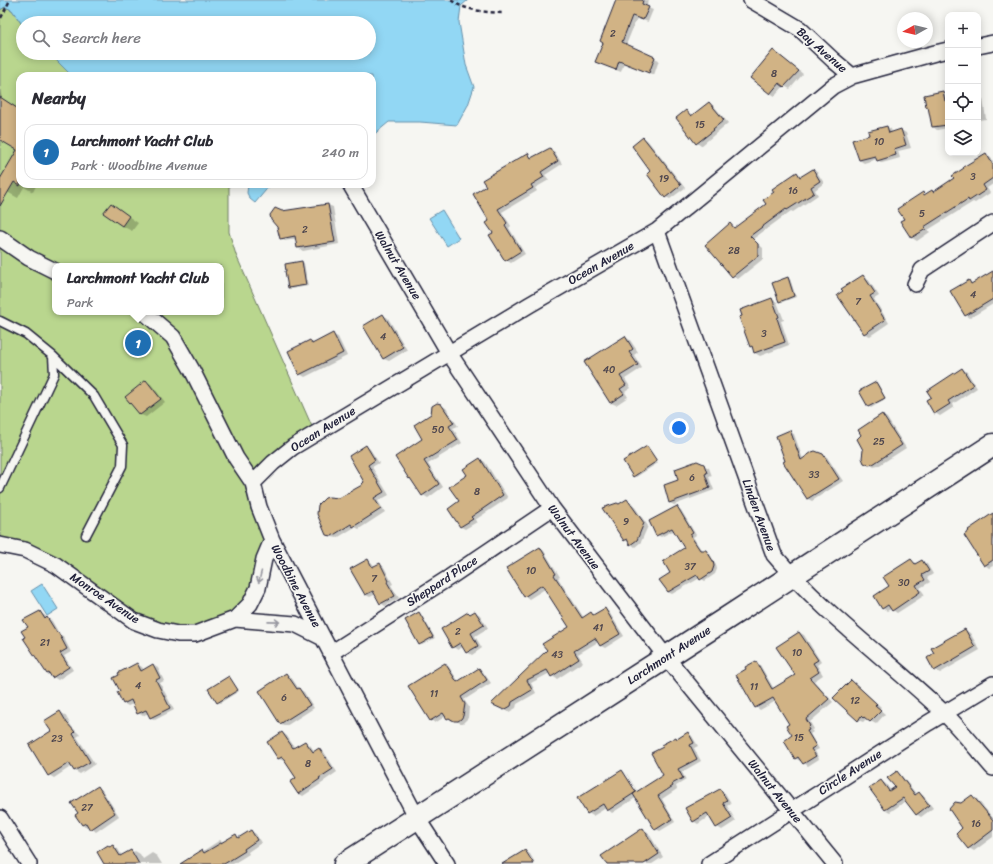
<!DOCTYPE html>
<html lang="en">
<head>
<meta charset="utf-8">
<style>
	:root { --surface:#fff; --page:#f2f2f3; --text:#2b2b33; --muted:#7c7c81; --line:#e1e1e2; --accent:#1f6fb2 }
	body { margin:0; font-family:Sriracha,sans-serif; background:var(--page); color:var(--text) }
	.controls { position:absolute; right:12px; top:12px; display:grid; overflow:hidden; border-radius:8px; box-shadow:0 2px 10px #0003 }
	.controls button { width:36px; height:36px; display:grid; place-items:center; padding:0; border:0; border-bottom:1px solid var(--line); background:var(--surface); color:var(--text); font:20px sans-serif }
	.compass { position:absolute; left:897px; top:12px; width:36px; height:36px; border-radius:50%; background:var(--surface); box-shadow:0 2px 10px #0003; rotate:262deg }
	.you { position:absolute; left:679px; top:428px; width:14px; height:14px; margin:-10px; border:3px solid #fff; border-radius:50%; background:#1a73e8; box-shadow:0 0 0 6px #1a73e833 }
	.badge { display:grid; place-items:center; width:26px; height:26px; border-radius:50%; background:var(--accent); color:#fff; font-size:13px; font-weight:700 }
	.pin { position:absolute; translate:-50% -50%; border:2px solid #fff; box-shadow:0 1px 4px #0006 }
	.popup { position:absolute; left:52px; top:263px; width:172px; height:52px; box-sizing:border-box; display:grid; place-content:center; border-radius:8px; background:var(--surface); filter:drop-shadow(0 1px 3px #0005); font-size:13px; white-space:nowrap; color:var(--muted) }
	.popup b { font-size:15px; color:var(--text) }
	.popup::after { content:''; position:absolute; left:50%; top:100%; margin-left:-8px; border:8px solid transparent; border-top-color:var(--surface) }
	.list { margin:0; padding:0; list-style:none }
	h2 { display:flex; justify-content:space-between; align-items:center; height:52px; margin:0; padding:0 16px; font-size:17px }
	h2 small { font-size:13px; font-weight:400; color:var(--muted) }
	.list li { display:grid; grid-template-columns:26px 1fr auto; gap:12px; align-items:center; box-sizing:border-box; height:56px; margin:0 8px 8px; padding:0 8px; border:1px solid var(--line); border-radius:12px }
	.list b { display:block; font-size:15px; white-space:nowrap }
	.list p { margin:0; font-size:13px; white-space:nowrap; color:var(--muted) }
	.list em { font-size:13px; font-style:normal; color:var(--muted) }
	.icon { flex:none; width:22px; height:22px; fill:none; stroke:currentColor; stroke-width:2; stroke-linecap:round; stroke-linejoin:round }
	.map { position:relative; flex:none; width:993px; height:864px; overflow:hidden }
	.search { position:absolute; background:var(--surface); box-shadow:0 2px 10px #0003; left:16px; top:16px; width:360px; height:44px; display:flex; align-items:center; gap:10px; box-sizing:border-box; padding:0 14px; border-radius:22px; color:var(--muted); font-size:15px }
	.panel { position:absolute; background:var(--surface); box-shadow:0 2px 10px #0003; left:16px; top:72px; width:360px; height:116px; border-radius:12px }
	.map>svg:first-child { display:block }
	.green { fill:#b9d68e; stroke:#6e7c64; fill-rule:evenodd }
	.water { fill:#92d7f4; stroke:#658faa }
	.shadow { fill:#0003; fill-rule:evenodd }
	.building { fill:#d1b385; stroke:#22223b }
	.lines { fill:none; stroke-linecap:round; stroke-linejoin:round }
	.lane-casing { stroke:#22223b; stroke-width:11 }
	.street-casing { stroke:#22223b; stroke-width:18 }
	.secondary-casing { stroke:#22223b; stroke-width:25 }
	.path { stroke:#22223b; stroke-width:2.5; stroke-dasharray:4 3; stroke-linecap:butt }
	.lane { stroke:#f6f6f2; stroke-width:8 }
	.street { stroke:#f6f6f2; stroke-width:15 }
	.secondary { stroke:#f6f6f2; stroke-width:22 }
	.oneway { stroke:#9797a0 }
	.labels { text-anchor:middle; dominant-baseline:central; stroke-width:3.5; stroke-linejoin:round; paint-order:stroke }
	.number-label { font-size:10px; fill:#4e464e }
	.street-label { font-size:12px; fill:#22223b; stroke:#f6f6f2 }
</style>
</head>
<body>
<div class="map">
<svg width="993" height="864" viewBox="0 0 993 864">
	<rect width="100%" height="100%" fill="#f6f6f2"/>
	<filter id="ink" filterUnits="userSpaceOnUse"><feTurbulence type="fractalNoise" baseFrequency=".025" numOctaves="2"/><feDisplacementMap in="SourceGraphic" scale="8" xChannelSelector="R" yChannelSelector="G"/><feConvolveMatrix kernelMatrix="1 2 1 2 8 2 1 2 1" color-interpolation-filters="sRGB"/></filter>
	<g filter="url(#ink)">
		<path class="green" d="M5 7 12 10 23 26V53H49L72 76H20V184H229V232L236 255 314 431 251 483 269 540 256 586 235 617 195 632 135 618 64 567 0 544V10ZM55 266H221V312H55Z"/>
		<path class="water" d="M0 0H468L461 6 459 22 466 65 474 87 468 105 457 125 420 122H389L372 136V76H72L49 53H369V23H23V26L12 10 5 7 0 10Z
			M248 184H271L255 203 250 199 247 193Z
			M442 210 459 238 447 246 429 218Z
			M42 584 58 609 47 616 31 591Z"/>
		<path class="shadow" d="M618 0H649L646 7 653 10 648 22 637 18 626 45 659 60 654 75 624 63 621 72 601 64 604 42Z
			M774 51 803 74 790 89 784 86 775 96 770 93Z
			M0 91 2 98 17 108 20 103V184H37L33 192 24 187 18 198 0 188V180L17 149 0 139Z
			M943 92 948 95V128L937 130 933 127 929 108 927 107Z
			M978 97 983 99 986 119 978 120Z
			M709 103 714 106 728 123 701 146 697 143 686 111 693 116Z
			M887 127 891 129 892 133 901 130 906 133 911 148 898 151 900 158 882 163 877 159 864 163 859 160Z
			M644 138 648 141 685 188 670 199 666 197 652 171Z
			M550 149 555 152 562 164 545 175 549 180 535 188 537 191 502 212 511 226 509 228 525 254 511 263 506 260 491 222 487 186 528 154 533 158Z
			M986 154 991 157 993 161V184L987 188 990 193 975 203 973 202 928 230 930 232 917 241 912 238 902 222 905 219 923 194 925 195 932 191 934 192Z
			M813 170 817 172 824 183 815 190 818 195 793 212 791 211 753 239 763 248V259L738 279 733 276 730 224 736 228 767 205 776 193 797 173 802 176Z
			M111 204 138 223 132 231 122 226Z
			M328 205 333 207 339 244 303 251 298 248 296 239 285 241 280 238 282 212Z
			M301 262 304 263 308 286 291 289 289 288Z
			M863 276 868 279 879 296 874 299 889 323 870 336 865 334 838 295Z
			M993 276V304L970 318 966 315 969 281 973 284Z
			M787 278 790 279 796 297 782 302 780 301Z
			M772 299 777 302 784 320 781 321 789 345 760 356 755 353 753 347 751 346Z
			M383 315 388 318 407 350 389 361 384 359 364 326Z
			M333 335 338 337 347 356 305 377 300 374 310 341 315 344Z
			M625 337 630 340 638 352 634 355 642 368 625 379 631 388 625 392 628 397 616 405 611 403 585 363Z
			M962 369 967 372 977 388 953 404 954 407 940 416 935 413Z
			M146 382 151 384 165 402 146 417 141 415 127 397Z
			M876 383 878 384 886 399 871 408 869 406Z
			M441 405 446 408 458 426 453 428 462 443 428 464 443 487 428 498 423 495 413 480 409 478 432 415Z
			M882 415 887 418 906 448 878 466 874 467 864 461Z
			M790 432 794 434 803 459 822 455 827 457 843 481 812 501 808 499 784 462 786 461Z
			M366 446 370 449 379 463 372 467 389 495 378 501 385 512 359 529 355 527 337 538 332 537 327 534 339 499 364 486 365 483Z
			M647 447 658 463 636 477 634 476Z
			M480 459 485 462 508 498 475 520 477 522 465 529 461 527 449 510 460 502 468 475Z
			M703 465 709 468 712 476 709 477 714 490 674 505 670 503 680 480Z
			M627 500 632 503 648 526 641 542 635 547 625 540 620 505Z
			M677 507 681 510 696 535 693 537 702 551 710 554 716 565 717 569 715 574 705 581 700 578 672 594 668 592 671 573 685 548 675 530 661 537 657 535Z
			M993 515V566L989 568 985 565Z
			M540 548 544 551 560 577 558 578 584 618 591 614 594 616 605 609 609 612 624 636 605 648 601 646 598 642 578 654 583 662 557 679 552 676 550 673 531 683 536 693 517 704 516 708 509 712 492 704 549 651 570 627 545 589 529 599 525 596Z
			M368 560 372 563 375 567 380 564 384 567 393 584 391 585 399 598 385 606 381 603 376 594 370 597 366 595Z
			M911 561 916 563 922 561 927 564 933 574 927 578 930 582 920 588 925 595 897 613 891 609 887 611 882 608 891 587Z
			M40 612 52 621 60 635 63 636 71 652 64 656 73 670 58 680 48 674 29 627Z
			M475 612 480 615 488 628 475 636 482 648 472 655 467 652 464 646 458 650 453 647 471 615Z
			M419 613 421 614 435 638 422 645 420 644Z
			M965 630 970 633 980 650 940 673 935 670Z
			M800 633 804 635 821 662 817 665 823 675 814 681 833 702 810 722 814 729 811 730 813 732 810 734 819 749 815 751 819 759 808 766 804 763 801 760 800 761 795 758 793 736 790 725 776 701 760 710 756 707V662L760 665 774 689 796 675Z
			M137 664 142 667 144 670 153 665 158 668 164 681 160 683 174 710 155 720 150 717 148 713 143 716 138 713 133 704 128 706 123 703 121 691Z
			M445 664 449 667 459 682 479 669 483 672 491 683 464 700 469 707 468 718 463 723H460L454 720 452 721 446 716 435 723 431 720Z
			M286 674 291 677 299 689 304 692 314 708 286 726 281 724 260 691Z
			M229 678 239 691 220 703 218 702Z
			M851 681 856 684 881 707 879 709 885 714 876 724 866 719 863 722 858 720Z
			M60 712 65 715 72 727 80 735 77 737 95 764 80 774 75 771 72 766 54 778 49 775 52 731Z
			M283 733 287 736 295 748 305 742 310 745 315 752 319 749 324 752 337 772 324 781V782L303 796 298 793 297 778 286 760 284 761 279 759Z
			M688 733 692 736 698 746 694 748 701 761 682 772 686 780 676 786 677 789 662 799 675 822 660 831 656 829 637 797 612 813 606 808 593 816 588 813 622 771 627 774 638 792 665 775 664 747 676 738 678 739ZM623 773H626L640 796 638 797Z
			M897 772 901 775 917 795 919 793 924 796 933 808 921 817 916 814 906 801 890 812 886 810 870 789 881 781 886 784 891 791 896 787Z
			M98 787 102 790 119 816 96 832 89 826 87 827 82 825Z
			M720 790 725 793 731 803 727 806 736 821 722 830 717 827 710 816 698 824 693 821Z
			M972 796 977 799 993 818V837L974 851 969 848 958 834 963 828 961 804Z
			M643 829 648 832 663 857 652 864H608Z
			M251 831 256 834 261 843 248 852 249 854 233 864H195L192 858 220 840 224 842 236 835 240 838Z
			M113 846 118 849 122 856 131 851 133 852 135 851 140 854 143 859 152 853 157 856 162 864H106L110 848Z
			M525 851 530 854 536 864 528 854H526L532 864H504Z"/>
		<path class="building" d="M616 0H643L642 4 649 7 643 20 632 16 622 42 655 57 649 73 619 61 616 70 595 62 603 43 600 41Z
			M773 50 799 71 784 87 779 83 770 94 750 78Z
			M943 91 945 101H948V125L932 127 928 107H926L924 95Z
			M0 97 20 110V186L14 182 0 206V179L17 150 0 140Z
			M709 102 724 120 713 129 714 130 696 144 676 118 686 110 691 116Z
			M887 126 889 133 901 129 906 145 894 149 896 155 877 161 875 156 859 160 852 140 869 135 868 131Z
			M643 137 681 185 665 198 647 174 650 171 632 146Z
			M550 148 558 161 541 172 544 177 531 185 533 188 498 209 507 223 505 225 521 251 505 261 489 235 493 233 486 223 489 221 473 194 486 186 482 180 528 153 531 158Z
			M986 153 993 165V178L983 185 986 190 969 201 968 199 924 227 926 229 911 238 900 221 904 219 897 209 923 192 924 195 932 190 933 192 954 178 952 176 964 168 963 167Z
			M813 169 820 181 811 187 814 193 787 210 786 209 750 236 758 244V256L732 277 705 245 730 223 734 228 766 204 763 200 774 192 772 189 797 172 800 177Z
			M111 203 129 216 122 226 103 213Z
			M328 204 335 242 297 248 295 236 280 239 277 227 271 220 270 215 275 208 282 211Z
			M302 261 306 285 288 288 285 271H286L285 264Z
			M993 271V299L965 316 950 291 969 280 971 284Z
			M863 275 875 293 870 296 885 320 864 334 837 295 843 291 841 289Z
			M788 277 794 296 779 302 772 283Z
			M772 298 779 317 777 318 785 342 754 353 752 346 750 347 739 317 742 316 740 310Z
			M383 314 403 347 383 359 363 326Z
			M333 333 343 353 299 375 288 351 310 340 312 344Z
			M625 336 633 349 629 352 638 365 620 376 626 385 620 389 624 394 610 403 584 362Z
			M962 368 973 385 948 401 950 404 934 414 926 400 931 397 927 391Z
			M146 380 161 399 140 415 125 397Z
			M876 382 885 398 868 407 859 391Z
			M437 403 441 404 454 423 449 426 458 440 424 461 439 484 422 496 410 478 409 479 395 457 422 439 414 425 431 414 432 406Z
			M882 414 902 445 873 464 869 465 864 463 862 458 863 450 857 439 861 435 858 430Z
			M790 430 801 460 812 452 815 451 823 454 839 479 807 499 783 462 785 461 776 436Z
			M366 445 375 460 368 465 384 492 374 498 381 509 353 527 351 524 332 536 326 535 317 514 318 505 325 498 329 497 339 498 362 485V484L364 482 349 456Z
			M647 446 657 461 633 477 623 461Z
			M480 458 503 495 471 517 473 519 460 527 448 509 459 501 449 487 467 475 463 469Z
			M697 461 704 464 707 473 705 474 710 488 669 503 664 485 678 480 675 469Z
			M627 499 644 523 637 540 630 545 627 539 624 541 602 508 617 503 619 504Z
			M677 506 693 533 690 535 700 550H706L713 561 714 566 712 572 700 580 697 575 668 592 659 580 670 573 663 561 684 548 672 528 656 536 649 521Z
			M993 513V560L984 566 964 535 969 531 968 530Z
			M540 547 556 574 554 575 582 618 591 612 593 615 605 608 620 634 600 646 595 638 574 651 579 659 551 677 547 670 527 680 532 690 512 702 511 706 504 710 491 704 547 650 542 644 569 627 542 585 524 597 506 568Z
			M368 559 372 567 380 563 389 581 387 582 395 596 380 604 373 591 365 595 350 569Z
			M911 559 915 564 922 560 929 571 922 575 925 580 916 585 920 592 892 611 888 605 882 609 874 596 889 586 883 577Z
			M40 611 45 619 47 617 57 633 58 632 67 649 60 653 69 667 52 678 49 673 47 674 23 638 25 637 21 631 28 627 23 620Z
			M475 611 484 625 471 633 478 646 466 653 460 643 452 648 441 629 468 612 470 614Z
			M419 612 433 637 419 645 405 620Z
			M965 629 975 647 934 671 927 658 934 653 931 648Z
			M799 632 818 660 813 663 819 672 810 678 829 699 806 719 810 726 808 728 809 730 807 731 816 746 811 749 816 756 803 764 798 757 795 759 784 741 792 735 786 726 789 724 773 698 755 708 736 675 746 669 745 667 756 661 772 689 795 675 776 647Z
			M137 663 141 671 153 664 160 678 156 680 170 708 150 718 146 710 137 714 131 700 123 704 117 692 120 691 113 678 119 675 118 673Z
			M445 663 457 682 479 668 487 680 461 697 465 704 463 716 461 719 458 721H454L449 718 447 719 443 713 430 721 408 686Z
			M286 673 297 689 299 688 310 705 280 724 259 691Z
			M229 676 238 690 217 703 208 689Z
			M851 680 877 704 875 706 881 711 870 722 864 717 863 718 861 716 858 721 833 698Z
			M60 711 67 723 75 732 73 734 90 762 74 771 69 763 48 776 29 745 51 731 44 721Z
			M282 732 293 748 305 741 313 752 319 748 333 769 319 778 320 779 298 794 290 782 296 778 282 757 278 759 267 742Z
			M688 732 694 743 690 745 697 759 678 769 683 778 672 784 673 786 658 796 672 819 655 830 633 794 663 775 651 753 663 747 661 745 676 737 677 739Z
			M622 770 636 792 607 811 603 804 587 814 577 798Z
			M897 771 915 795 919 792 929 805 916 815 903 798 885 810 869 788 881 780 889 791 895 787 887 778Z
			M98 786 115 813 90 830 86 823 82 825 75 815 78 813 71 803Z
			M720 789 727 800 723 803 732 818 716 828 707 813 693 822 685 808Z
			M972 795 993 820V830L968 849 956 834 962 828 949 809 955 802 961 803Z
			M643 828 659 854 644 864H607L601 856Z
			M251 830 257 840 244 849 245 851 224 864H180L202 850 204 853 236 834 238 838Z
			M108 845 109 847 113 845 120 856 131 850 139 864H104L97 852Z
			M525 850 534 864H502Z"/>
		<g class="lines">
			<g class="lane-casing">
				<path id="lane" d="M0 321 26 334 53 356 54 374 0 488
					M53 356 94 396 123 445 122 466 86 535"/>
			</g>
			<g class="street-casing">
				<path id="street" d="M751 0 800 29 833 60 852 76
					M978 46 993 43
					M350 184 449 353 552 508 666 657 835 864
					M657 231 774 555C824 614 887 659 943 712 961 729 977 750 993 768
					M0 238 29 258 55 271
					M915 284 922 270 993 223
					M144 312 173 337 192 370 236 458 253 483 259 507 272 540 417 818 447 864
					M253 483 273 463 293 447 529 305 657 231 833 86 852 76 935 53 948 50
					M0 545 25 550 56 565 134 621 158 630 178 634H195L235 619 250 604 258 588 264 559 272 540
					M235 619 295 624 323 638
					M331 653 450 577 552 508
					M0 818 29 864
					M709 864 928 723 993 684"/>
			</g>
			<g class="secondary-casing">
				<path id="secondary" d="M345 864C561 725 778 586 993 445"/>
			</g>
			<path class="path" d="M451 0C465 11 486 12 503 13
				M1 18 10 0"/>
			<use href="#lane" class="lane"/>
			<use href="#street" class="street"/>
			<use href="#secondary" class="secondary"/>
		</g>
		<defs><path id="oneway-shaft" d="M-6 0H5M1.5-3L5.5 0L1.5 3" fill="none" stroke-width="1.6" stroke-linecap="round" stroke-linejoin="round"/></defs>
		<g class="oneway">
			<use href="#oneway-shaft" transform="translate(260 577) rotate(104)"/>
			<use href="#oneway-shaft" transform="translate(274 622) rotate(1)"/>
		</g>
	</g>
	<g class="labels">
		<g class="number-label">
			<text x="613" y="34">2</text>
			<text x="774" y="74">8</text>
			<text x="700" y="125">15</text>
			<text x="879" y="142">10</text>
			<text x="973" y="177">3</text>
			<text x="664" y="179">19</text>
			<text x="793" y="191">16</text>
			<text x="922" y="214">5</text>
			<text x="305" y="230">2</text>
			<text x="734" y="251">28</text>
			<text x="973" y="295">4</text>
			<text x="858" y="302">7</text>
			<text x="764" y="334">3</text>
			<text x="383" y="337">4</text>
			<text x="609" y="370">40</text>
			<text x="438" y="430">50</text>
			<text x="879" y="442">25</text>
			<text x="814" y="475">33</text>
			<text x="692" y="478">6</text>
			<text x="477" y="492">8</text>
			<text x="626" y="522">9</text>
			<text x="690" y="567">37</text>
			<text x="531" y="571">10</text>
			<text x="374" y="579">7</text>
			<text x="904" y="583">30</text>
			<text x="598" y="628">41</text>
			<text x="458" y="632">2</text>
			<text x="45" y="643">21</text>
			<text x="797" y="653">10</text>
			<text x="557" y="655">43</text>
			<text x="138" y="686">4</text>
			<text x="754" y="687">11</text>
			<text x="434" y="694">11</text>
			<text x="284" y="698">6</text>
			<text x="855" y="701">12</text>
			<text x="799" y="738">15</text>
			<text x="57" y="739">23</text>
			<text x="308" y="764">8</text>
			<text x="87" y="808">27</text>
			<text x="976" y="824">16</text>
		</g>
		<g class="street-label">
			<text transform="translate(822 50) rotate(41)">Bay Avenue</text>
			<text transform="translate(601 263) rotate(-30)">Ocean Avenue</text>
			<text transform="translate(398 265) rotate(59)">Walnut Avenue</text>
			<text transform="translate(323 429) rotate(-32)">Ocean Avenue</text>
			<text transform="translate(759 515) rotate(70)">Linden Avenue</text>
			<text transform="translate(574 537) rotate(53)">Walnut Avenue</text>
			<text transform="translate(442 581) rotate(-33)">Sheppard Place</text>
			<text transform="translate(296 586) rotate(62)">Woodbine Avenue</text>
			<text transform="translate(105 598) rotate(34)">Monroe Avenue</text>
			<text transform="translate(669 655) rotate(-33)">Larchmont Avenue</text>
			<text transform="translate(850 772) rotate(-33)">Circle Avenue</text>
			<text transform="translate(775 791) rotate(51)">Walnut Avenue</text>
		</g>
	</g>
</svg>
<div class="controls">
<button>+</button>
<button>−</button>
<button><svg class="icon" aria-label="locate" viewBox="0 0 24 24"><circle cx="12" cy="12" r="6"/><path d="M12 2v4M12 18v4M2 12h4M18 12h4"/></svg></button>
<button><svg class="icon" aria-label="layers" viewBox="0 0 24 24"><path d="M12 4l9 5-9 5-9-5zM3 14l9 5 9-5"/></svg></button>
</div>
<svg class="compass" viewBox="-18 -18 36 36"><path d="M0-13l5 13h-10z" fill="#e53935"/><path d="M0 13l5-13h-10z" fill="#7c7c81"/></svg>
<div class="you"></div>
<div class="pin badge" style="left:138px;top:343px">1</div>
<div class="popup"><b>Larchmont Yacht Club</b>Park</div>
<div class="search"><svg class="icon" aria-label="search" viewBox="0 0 24 24"><circle cx="10" cy="10" r="6"/><path d="M15 15l6 6"/></svg>Search here</div>
<section class="panel">
<h2>Nearby<small></small></h2>
<ul class="list">
<li><span class="badge">1</span><div><b>Larchmont Yacht Club</b><p>Park · Woodbine Avenue</p></div><em>240 m</em></li>
</ul>
</section>
</div>
</body>
</html>
